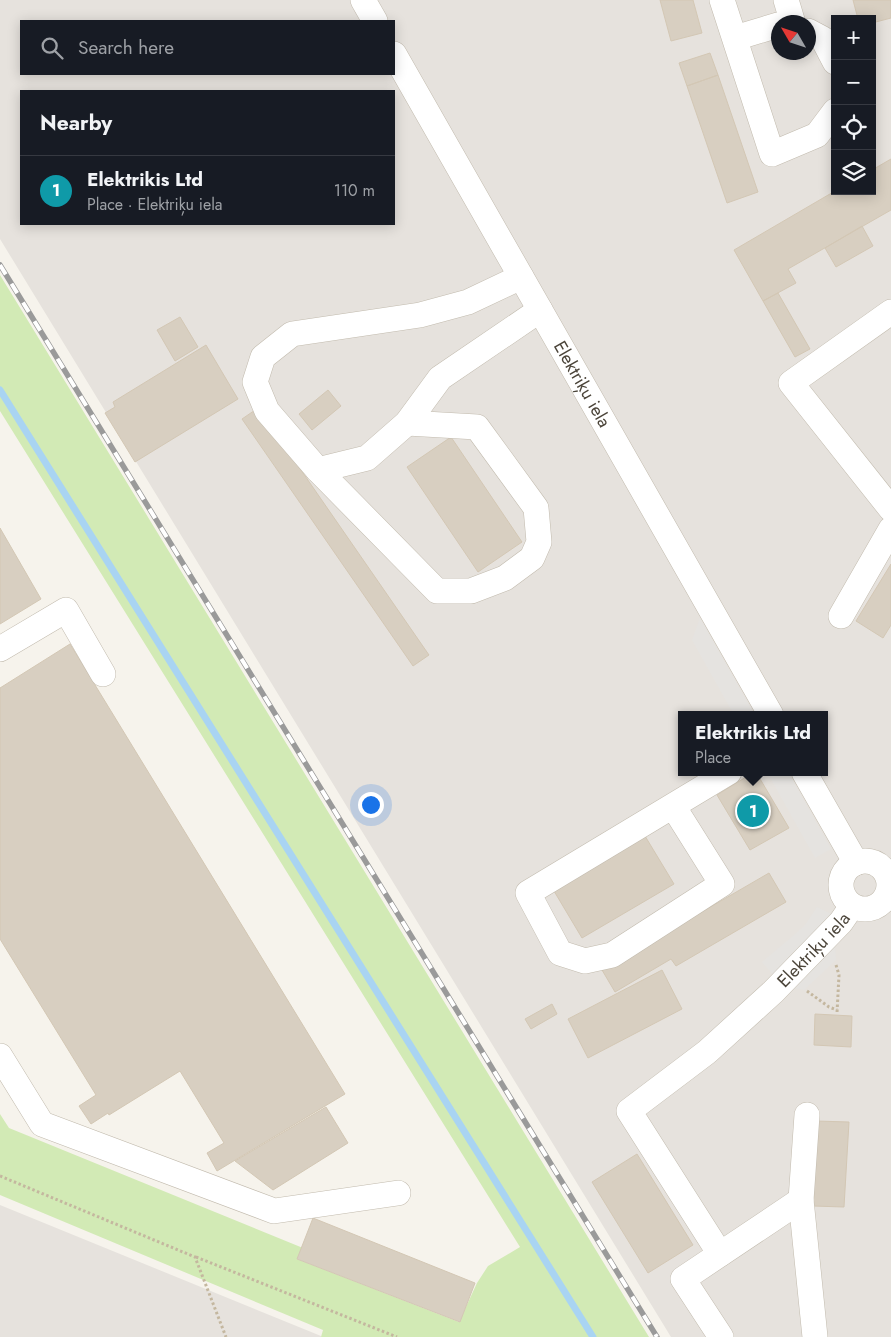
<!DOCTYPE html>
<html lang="en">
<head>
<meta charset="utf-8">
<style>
	:root { --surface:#171b24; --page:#242831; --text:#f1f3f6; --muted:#9ea1a6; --line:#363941; --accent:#ea580c }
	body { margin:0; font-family:Jost,sans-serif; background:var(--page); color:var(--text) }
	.controls { position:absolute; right:15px; top:15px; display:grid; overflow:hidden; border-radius:0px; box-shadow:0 2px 12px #0003 }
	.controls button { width:45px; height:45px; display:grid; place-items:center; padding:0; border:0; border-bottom:1px solid var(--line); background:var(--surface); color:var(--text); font:25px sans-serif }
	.compass { position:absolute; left:771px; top:15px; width:45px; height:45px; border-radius:50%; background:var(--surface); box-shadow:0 2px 12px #0003; rotate:309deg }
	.you { position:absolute; left:370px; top:804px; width:18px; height:18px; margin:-12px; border:4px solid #fff; border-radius:50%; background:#1a73e8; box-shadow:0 0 0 8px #1a73e833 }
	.badge { display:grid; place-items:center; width:32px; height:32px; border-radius:50%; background:var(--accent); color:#fff; font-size:16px; font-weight:700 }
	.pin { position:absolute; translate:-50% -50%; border:2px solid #fff; box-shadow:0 1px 5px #0006 }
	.popup { position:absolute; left:678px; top:711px; width:150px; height:65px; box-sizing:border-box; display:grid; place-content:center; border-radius:0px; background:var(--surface); filter:drop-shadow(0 1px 4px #0005); font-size:16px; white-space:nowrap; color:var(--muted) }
	.popup b { font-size:19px; color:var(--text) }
	.popup::after { content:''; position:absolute; left:50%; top:100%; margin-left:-10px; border:10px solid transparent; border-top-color:var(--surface) }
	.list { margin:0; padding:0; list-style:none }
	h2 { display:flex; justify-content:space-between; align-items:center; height:65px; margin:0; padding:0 20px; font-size:21px }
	h2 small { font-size:16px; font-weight:400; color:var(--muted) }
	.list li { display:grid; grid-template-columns:32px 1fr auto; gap:15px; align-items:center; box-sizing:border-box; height:70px; padding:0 20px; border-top:1px solid var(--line) }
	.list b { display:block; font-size:19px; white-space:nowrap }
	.list p { margin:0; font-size:16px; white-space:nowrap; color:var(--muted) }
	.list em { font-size:16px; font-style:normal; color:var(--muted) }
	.icon { flex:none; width:28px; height:28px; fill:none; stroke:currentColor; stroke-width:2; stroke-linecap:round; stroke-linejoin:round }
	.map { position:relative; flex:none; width:891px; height:1337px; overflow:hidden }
	.search { position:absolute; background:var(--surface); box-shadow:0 2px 12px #0003; left:20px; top:20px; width:375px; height:55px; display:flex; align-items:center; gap:12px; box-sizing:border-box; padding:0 18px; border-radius:0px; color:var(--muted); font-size:19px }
	.panel { position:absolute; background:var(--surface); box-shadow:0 2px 12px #0003; left:20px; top:90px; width:375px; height:135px; border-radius:0px }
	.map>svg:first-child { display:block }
	.industrial { fill:#e6e2dd; fill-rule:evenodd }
	.green { fill:#d2eab5 }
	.parking { fill:#e5e3e0 }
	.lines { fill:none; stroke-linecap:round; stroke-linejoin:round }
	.stream { stroke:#a9d4f2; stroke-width:7 }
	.building { fill:#d8cfc1; stroke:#d3c7b4 }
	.minor-casing { stroke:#c2bbae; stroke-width:26 }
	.path { stroke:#c4b79f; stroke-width:3; stroke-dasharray:2.5 2.5; stroke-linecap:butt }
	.minor { stroke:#fff; stroke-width:25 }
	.rail-casing { stroke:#9a9a9a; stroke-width:5.5 }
	.rail { stroke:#fff; stroke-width:4; stroke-dasharray:11; stroke-linecap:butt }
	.labels { text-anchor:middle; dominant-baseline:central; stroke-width:4; stroke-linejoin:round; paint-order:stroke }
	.street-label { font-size:18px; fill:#4b4439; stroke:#fff }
</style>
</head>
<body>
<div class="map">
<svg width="891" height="1337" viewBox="0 0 891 1337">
	<rect width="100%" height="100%" fill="#f6f3ec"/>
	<path class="industrial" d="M0 0H891V1337H671L0 239ZM835 19H872V191H835ZM21 21H394V74H21ZM778 22H808V52H778ZM21 91H394V224H21ZM682 715H824V772H682Z
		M0 1205 321 1336V1337H0Z"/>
	<path class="green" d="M0 275 649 1337H321L323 1330 0 1195V1114L9 1128 303 1248 297 1259 459 1322 477 1283 488 1266 520 1247 0 411Z"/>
	<path class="parking" d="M700 618 753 712 751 715H734L692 640Z
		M767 772H788L831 849 815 858Z
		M817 907 831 914 821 932 775 977 762 962 793 936 805 925Z
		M835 947 836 960 804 990 795 988Z"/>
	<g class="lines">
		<path class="stream" d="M0 390 593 1337"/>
	</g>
	<path class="building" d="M660 0H693L702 33 671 41Z
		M853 0H891V18L872 23V19H858Z
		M710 53 718 75 687 86 679 63Z
		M718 75 758 192 727 203 687 86Z
		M891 159V210L788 269 796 283 763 301 734 250 835 191H872V170Z
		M862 226 873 246 836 267 825 248Z
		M778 293 810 349 795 357 763 301Z
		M180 317 198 347 175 361 157 330Z
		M206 345 238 399 135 462 105 413 115 407 113 402Z
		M328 390 341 406 312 430 299 414Z
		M258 408 429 655 413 666 242 419Z
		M451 437 522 542 478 572 407 467Z
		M0 528 41 599 0 624Z
		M891 564V625L883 638 856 621Z
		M70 644 345 1094 217 1171 207 1153 224 1143 180 1071 109 1115 108 1113 91 1124 79 1106 96 1095 0 939V688Z
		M754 772H756L789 828 750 850 717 795Z
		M645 836 674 884 582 938 554 891Z
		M769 873 786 902 676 966 671 959 615 992 602 970Z
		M662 970 682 1009 588 1058 568 1019Z
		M552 1004 557 1014 531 1029 525 1019Z
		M815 1014 852 1016 851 1047 814 1045Z
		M326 1107 348 1143 273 1190 235 1161Z
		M816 1121 849 1122 844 1207 813 1206Z
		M637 1154 693 1245 648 1273 592 1182Z
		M313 1218 475 1283 460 1322 297 1259Z"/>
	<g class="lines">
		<g class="minor-casing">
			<g id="minor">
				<path d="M363 0 375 21"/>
				<path d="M722 0 772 154 817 135 835 111"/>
				<path d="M786 0 792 20"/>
				<path d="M808 31 823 39 835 62"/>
				<path d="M735 38 778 25"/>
				<path id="s1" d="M394 54 771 715"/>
				<path d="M891 312 791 383 891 509"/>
				<path d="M407 423 477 427 536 508 539 542 532 558 505 578 471 591H437L318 470 267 411 255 382 263 357 292 334 420 315 468 302 521 277"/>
				<path d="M318 470 367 458 407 423 440 378 540 310"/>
				<path d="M841 616 891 529"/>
				<path d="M0 649 66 610 103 674"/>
				<path d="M804 772 856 863"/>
				<path d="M673 806 722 884 612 955 585 961 560 953 528 893 729 772"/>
				<circle cx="865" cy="885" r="24"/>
				<path d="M0 1056 42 1124 274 1211 398 1193"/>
				<path d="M807 1115 801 1200 815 1337"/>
				<path id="s2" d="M720 1254 629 1111 707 1052 773 992 841 922 852 906"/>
				<path d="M721 1337 683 1279 801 1200"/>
			</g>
		</g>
		<path class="path" d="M836 965 839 975 837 1013
			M807 991 829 1007 837 1010
			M0 1176 195 1257 226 1337
			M196 1257 397 1337"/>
		<use href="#minor" class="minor"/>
		<g class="rail-casing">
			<path id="rail" d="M0 265 657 1337"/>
		</g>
		<use href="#rail" class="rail"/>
	</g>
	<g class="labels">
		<g class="street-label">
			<text stroke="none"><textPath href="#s1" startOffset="380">Elektriķu iela</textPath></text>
			<text stroke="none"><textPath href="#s2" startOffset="415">Elektriķu iela</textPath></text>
		</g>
	</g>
</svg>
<div class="controls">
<button>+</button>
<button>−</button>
<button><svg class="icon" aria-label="locate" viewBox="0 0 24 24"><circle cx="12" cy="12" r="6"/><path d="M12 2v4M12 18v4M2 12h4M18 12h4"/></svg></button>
<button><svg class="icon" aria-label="layers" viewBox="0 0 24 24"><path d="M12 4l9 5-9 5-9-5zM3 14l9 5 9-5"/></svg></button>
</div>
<svg class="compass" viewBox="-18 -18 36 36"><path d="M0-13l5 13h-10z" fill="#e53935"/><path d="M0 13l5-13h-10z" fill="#9ea1a6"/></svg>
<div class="you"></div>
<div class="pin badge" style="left:753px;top:811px;background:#0f9aa8">1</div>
<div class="popup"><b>Elektrikis Ltd</b>Place</div>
<div class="search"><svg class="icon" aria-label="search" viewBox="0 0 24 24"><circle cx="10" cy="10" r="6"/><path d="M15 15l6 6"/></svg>Search here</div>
<section class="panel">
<h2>Nearby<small></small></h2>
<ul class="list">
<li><span class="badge" style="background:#0f9aa8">1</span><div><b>Elektrikis Ltd</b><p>Place · Elektriķu iela</p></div><em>110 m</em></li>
</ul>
</section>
</div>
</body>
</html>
